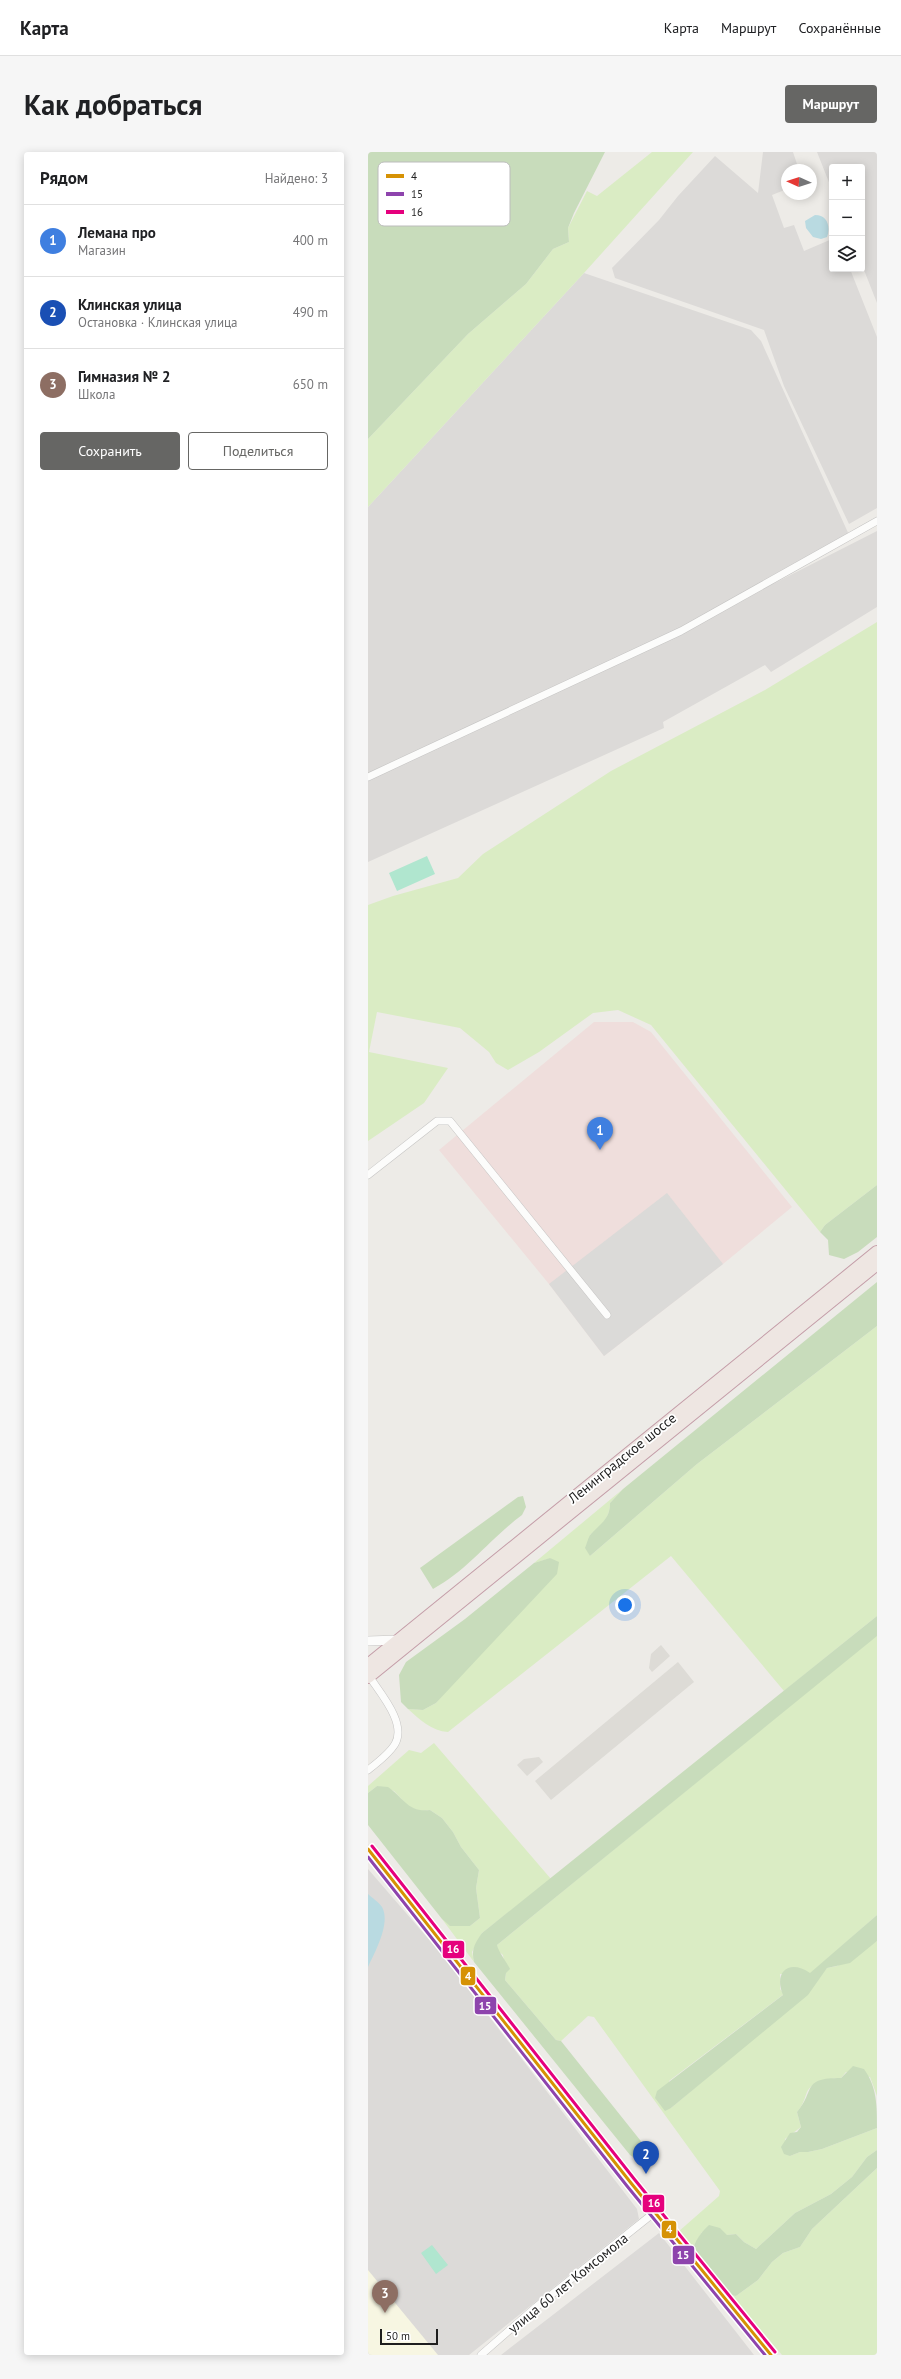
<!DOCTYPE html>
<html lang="ru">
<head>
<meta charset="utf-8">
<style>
	:root { --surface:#fff; --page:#f6f6f6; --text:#202124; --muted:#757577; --line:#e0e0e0; --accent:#666664 }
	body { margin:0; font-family:"PT Sans",sans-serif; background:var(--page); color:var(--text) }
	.controls { position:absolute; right:12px; top:12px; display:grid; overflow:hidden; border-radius:4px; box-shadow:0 2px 10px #0003 }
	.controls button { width:36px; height:36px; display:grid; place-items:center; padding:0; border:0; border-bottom:1px solid var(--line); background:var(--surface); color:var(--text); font:20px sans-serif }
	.compass { position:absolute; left:413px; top:12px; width:36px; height:36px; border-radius:50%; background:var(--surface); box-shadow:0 2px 10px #0003; rotate:273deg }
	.scale { position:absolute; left:12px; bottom:10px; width:58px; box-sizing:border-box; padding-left:4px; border:2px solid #1e1e1e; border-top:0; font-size:11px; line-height:14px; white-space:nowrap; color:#1e1e1e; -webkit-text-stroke:3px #fff; paint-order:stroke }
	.you { position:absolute; left:257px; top:1453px; width:14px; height:14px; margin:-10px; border:3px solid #fff; border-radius:50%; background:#1a73e8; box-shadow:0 0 0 6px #1a73e833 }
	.badge { display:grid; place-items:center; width:26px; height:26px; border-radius:50%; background:var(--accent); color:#fff; font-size:13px; font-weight:700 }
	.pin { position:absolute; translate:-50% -33px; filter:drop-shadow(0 1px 2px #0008) }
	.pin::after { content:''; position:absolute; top:21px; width:14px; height:12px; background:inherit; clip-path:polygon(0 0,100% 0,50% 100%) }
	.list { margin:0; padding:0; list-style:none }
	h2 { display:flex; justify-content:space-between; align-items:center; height:52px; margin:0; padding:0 16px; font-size:17px }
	h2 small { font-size:13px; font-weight:400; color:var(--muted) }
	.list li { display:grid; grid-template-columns:26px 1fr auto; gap:12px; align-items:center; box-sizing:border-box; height:72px; padding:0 16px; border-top:1px solid var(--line) }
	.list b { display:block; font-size:15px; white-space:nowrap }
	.list p { margin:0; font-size:13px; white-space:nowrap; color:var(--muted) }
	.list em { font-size:13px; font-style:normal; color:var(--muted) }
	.actions { display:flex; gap:8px; padding:12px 16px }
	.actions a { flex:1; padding:9px 0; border:1px solid var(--accent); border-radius:4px; text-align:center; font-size:14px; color:var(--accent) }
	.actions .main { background:var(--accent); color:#fff }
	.icon { flex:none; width:22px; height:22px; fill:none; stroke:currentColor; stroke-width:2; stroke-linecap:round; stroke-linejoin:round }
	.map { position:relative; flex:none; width:509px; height:2203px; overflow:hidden; border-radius:4px }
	header { display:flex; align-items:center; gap:24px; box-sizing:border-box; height:56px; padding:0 20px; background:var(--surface); border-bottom:1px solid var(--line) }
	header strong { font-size:19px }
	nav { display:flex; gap:22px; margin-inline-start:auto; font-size:14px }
	.intro { display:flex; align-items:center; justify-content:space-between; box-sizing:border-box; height:96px; padding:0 24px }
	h1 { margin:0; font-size:28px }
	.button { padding:10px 18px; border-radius:4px; background:var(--accent); color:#fff; font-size:14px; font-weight:700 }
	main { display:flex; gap:24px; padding:0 24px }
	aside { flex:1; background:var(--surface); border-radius:4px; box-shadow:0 2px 10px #0003 }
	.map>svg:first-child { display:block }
	.residential { fill:#dcdad8 }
	.commercial { fill:#efdedc }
	.education { fill:#f7f6e2 }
	.religious { fill:#dbdad8 }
	.airport { fill:#dddbd6 }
	.grass { fill:#daecc4 }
	.forest { fill:#c8dcbb }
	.pitch { fill:#b0e6cf }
	.water { fill:#b9dae1 }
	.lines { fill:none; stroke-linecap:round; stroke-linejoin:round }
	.minor-casing { stroke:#c5c4c3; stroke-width:8 }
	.tertiary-casing { stroke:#c5c4c3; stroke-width:10 }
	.trunk-casing { stroke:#c49da8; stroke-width:14 }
	.minor { stroke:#fcfcfb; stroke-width:7 }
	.tertiary { stroke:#fcfcfb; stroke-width:9 }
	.trunk { stroke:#eee6e2; stroke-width:12 }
	.bus-1-casing { stroke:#fff; stroke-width:6 }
	.bus-2-casing { stroke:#fff; stroke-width:6 }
	.bus-3-casing { stroke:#fff; stroke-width:6 }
	.bus-1 { stroke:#d69204; stroke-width:3 }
	.bus-2 { stroke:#8e44ad; stroke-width:3 }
	.bus-3 { stroke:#e5007d; stroke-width:3 }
	.labels { text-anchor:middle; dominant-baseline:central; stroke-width:3.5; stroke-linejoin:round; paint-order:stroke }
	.street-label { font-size:14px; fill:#1e1e1e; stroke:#fff }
	.key { fill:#fff; stroke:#bcbcbc; stroke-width:1 }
	.key-label { font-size:11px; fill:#1e1e1e }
	.line-badge { stroke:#fff; stroke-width:1.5 }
	.badge-label { font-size:11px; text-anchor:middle; font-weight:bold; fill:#fff }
</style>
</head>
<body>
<header>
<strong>Карта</strong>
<nav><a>Карта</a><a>Маршрут</a><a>Сохранённые</a></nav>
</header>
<div class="intro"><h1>Как добраться</h1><a class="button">Маршрут</a></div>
<main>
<aside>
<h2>Рядом<small>Найдено: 3</small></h2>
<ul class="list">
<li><span class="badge" style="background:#3f7fe0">1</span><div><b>Лемана про</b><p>Магазин</p></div><em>400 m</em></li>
<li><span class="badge" style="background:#1a4fb4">2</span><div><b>Клинская улица</b><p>Остановка · Клинская улица</p></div><em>490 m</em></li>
<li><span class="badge" style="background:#8d6e63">3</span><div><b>Гимназия № 2</b><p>Школа</p></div><em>650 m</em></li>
</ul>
<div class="actions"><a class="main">Сохранить</a><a>Поделиться</a></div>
</aside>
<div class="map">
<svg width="509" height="2203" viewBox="0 0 509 2203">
	<rect width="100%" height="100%" fill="#edebe7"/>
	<path class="residential" d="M395 0H425L431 18H419V37L404 43 416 76 426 73 436 99 464 87V117H482L509 185V356L481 372 416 234 396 178 247 126 244 116 291 68 310 44 347 4 390 41Z
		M449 0H509V151L494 113V15H464V38Z
		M216 121 383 178 393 189 482 385 324 473 509 379V455L403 520 397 513 295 570 296 576 0 710V355Z
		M0 1717 70 1798 269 2057 271 2067 101 2203H0Z
		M291 2081 386 2203H133Z"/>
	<path class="commercial" d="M226 870H265L283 880 424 1055 355 1112 236 1204 181 1132 71 998Z"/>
	<path class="education" d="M0 2118 70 2203H0Z"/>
	<path class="religious" d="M299 1041 355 1112 236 1204 181 1132Z"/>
	<path class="airport" d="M293 1493 302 1504 284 1520 281 1516 283 1502Z
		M310 1510 326 1530 183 1648 167 1629Z
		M171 1605 175 1610 159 1624 149 1613 156 1607Z"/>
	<path class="grass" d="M284 0H325L216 121 0 355V287L100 182 158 132 185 97 201 90 200 76 219 39 229 44Z
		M509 470V1033L457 1073 452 1080 283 873 250 858 225 861 171 900 140 918 128 911 121 900 92 876 9 860 1 900 80 916 56 951 0 989V753L25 744 90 726 115 702 243 619 397 538Z
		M509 1174V1464L416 1539 303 1404 80 1580C64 1579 51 1567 40 1557L55 1558 68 1551 183 1406 166 1411 255 1337 242 1351C242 1366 233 1374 222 1383V1404L329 1312Z
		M509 1483V1763L442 1822H412V1837L416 1842 301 1929 303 1956 368 1901 459 1816 469 1814 509 1789V1944L502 1925 478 1920 473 1926C463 1926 444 1929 439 1940 436 1948 435 1953 429 1960L433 1975 417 1987 422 2004 432 2000H440L454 1997 509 1976V1998L499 2005 484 2025 463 2042 427 2061 388 2097 376 2090 368 2082 359 2083 334 2080 324 2097 310 2080 351 2044 352 2039 226 1865 220 1864 193 1889 188 1888 137 1828 138 1821 135 1803 130 1799 129 1793Z
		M66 1591 183 1727 114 1781 104 1800 106 1810 74 1767 83 1774H102L112 1766 108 1736 111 1718 93 1695 85 1680 74 1666 62 1658 53 1659 41 1655 26 1639 9 1634 0 1641V1634L41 1598 53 1601Z
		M509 2016V2203H414L362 2143 368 2144 390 2128 404 2110 415 2101 432 2095 444 2077Z"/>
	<path class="forest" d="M0 0H237L206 61 200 76 201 90 185 97 158 132 100 182 0 287Z
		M509 1033V1085L490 1100 476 1107 461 1103 460 1088 452 1080 457 1073Z
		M509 1130V1174L329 1312 222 1404 217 1396C219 1392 220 1385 223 1382 233 1371 242 1367 242 1351L255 1337Z
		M155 1344 158 1355 154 1363C123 1386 99 1419 65 1437L52 1416 150 1345Z
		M182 1406 191 1410 189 1422 68 1551 55 1558 40 1557 33 1550 31 1523 38 1510 97 1467 166 1411Z
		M509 1464V1484L129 1793C131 1801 138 1809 142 1817L138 1821 137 1828 188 1888 193 1889 288 2008 273 2010 262 2003 106 1810C103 1797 107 1791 114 1781Z
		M9 1634 20 1635C35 1645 40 1661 62 1658L74 1666 85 1680 93 1695 111 1718 108 1736 112 1766 102 1774H82L74 1767 0 1673V1641Z
		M509 1763V1789L482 1811 459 1816 440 1843 303 1956 297 1959 287 1946 289 1939 415 1843C405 1819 422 1807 442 1821Z
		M485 1914 496 1917C509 1935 509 1954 509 1976L454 1997 440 2000H432L422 2004 416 2002 413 1995 422 1981 429 1980 433 1975 429 1960C448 1938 433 1926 473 1926Z
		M509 1998V2016L444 2077 432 2095 415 2101 404 2110 390 2128 368 2144 362 2143 348 2147C327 2120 311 2101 341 2073L352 2076 359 2083 368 2082 376 2090 388 2097 427 2061 463 2042 484 2025 499 2005Z"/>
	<path class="pitch" d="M59 704 67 722 29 739 21 721Z
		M64 2093 80 2113 68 2122 53 2101Z"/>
	<path class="water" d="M447 63C459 63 463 74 459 85L453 87 445 85 438 76 437 69Z
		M0 1742C4 1746 11 1750 14 1755 23 1771 7 1800 0 1815Z"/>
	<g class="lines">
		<g class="minor-casing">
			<path id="minor" d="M0 625 313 479 509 369
				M0 1023 69 969H82L239 1163
				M0 1618C9 1611 21 1602 27 1592 39 1571 12 1541 1 1524
				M0 1697 263 2031 403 2203
				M113 2203 168 2155 287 2060"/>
		</g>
		<g class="tertiary-casing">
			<path id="tertiary" d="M0 1489 30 1488"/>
		</g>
		<g class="trunk-casing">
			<path id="trunk" d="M0 1513 509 1100
				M0 1525 509 1112"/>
		</g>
		<use href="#minor" class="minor"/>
		<use href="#tertiary" class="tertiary"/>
		<use href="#trunk" class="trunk"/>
		<g class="bus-1-casing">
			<path id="bus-1" d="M0 1697 263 2031 403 2203"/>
		</g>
		<g class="bus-2-casing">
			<path id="bus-2" d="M0 1705 259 2034 397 2203"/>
		</g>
		<g class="bus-3-casing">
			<path id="bus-3" d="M4 1694 267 2028 407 2200"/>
		</g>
		<use href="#bus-1" class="bus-1"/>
		<use href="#bus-2" class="bus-2"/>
		<use href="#bus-3" class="bus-3"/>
	</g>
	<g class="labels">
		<g class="street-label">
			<text transform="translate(254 1306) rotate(-39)">Ленинградское шоссе</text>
			<text transform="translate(200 2131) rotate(-39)">улица 60 лет Комсомола</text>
		</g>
	</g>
	<rect x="10" y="10" width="132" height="64" rx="6" class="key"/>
	<rect x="18" y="22" width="18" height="4" fill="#d69204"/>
	<rect x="18" y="40" width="18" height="4" fill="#8e44ad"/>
	<rect x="18" y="58" width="18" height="4" fill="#e5007d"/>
	<g class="key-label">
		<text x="43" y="28">4</text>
		<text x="43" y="46">15</text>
		<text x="43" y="64">16</text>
	</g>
	<g class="line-badge">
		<rect x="74" y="1788" width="23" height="19" rx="4" fill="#e5007d"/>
		<rect x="92" y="1814" width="16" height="20" rx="4" fill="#d69204"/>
		<rect x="106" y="1844" width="23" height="19" rx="4" fill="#8e44ad"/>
		<rect x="274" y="2042" width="23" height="19" rx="4" fill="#e5007d"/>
		<rect x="293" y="2068" width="16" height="19" rx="4" fill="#d69204"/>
		<rect x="304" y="2093" width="23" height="20" rx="4" fill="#8e44ad"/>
	</g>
	<g class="badge-label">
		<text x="85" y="1801">16</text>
		<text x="100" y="1828">4</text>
		<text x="117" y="1858">15</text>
		<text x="286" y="2055">16</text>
		<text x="301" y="2081">4</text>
		<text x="315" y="2107">15</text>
	</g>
</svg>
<div class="controls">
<button>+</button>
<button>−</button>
<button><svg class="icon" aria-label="layers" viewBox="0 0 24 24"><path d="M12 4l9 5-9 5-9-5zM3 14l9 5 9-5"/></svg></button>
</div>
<svg class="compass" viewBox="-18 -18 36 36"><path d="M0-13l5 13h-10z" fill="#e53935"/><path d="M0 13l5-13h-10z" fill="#757577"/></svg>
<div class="scale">50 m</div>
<div class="you"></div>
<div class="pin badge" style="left:232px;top:998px;background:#3f7fe0">1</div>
<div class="pin badge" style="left:278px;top:2022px;background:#1a4fb4">2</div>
<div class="pin badge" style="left:17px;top:2161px;background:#8d6e63">3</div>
</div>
</main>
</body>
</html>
